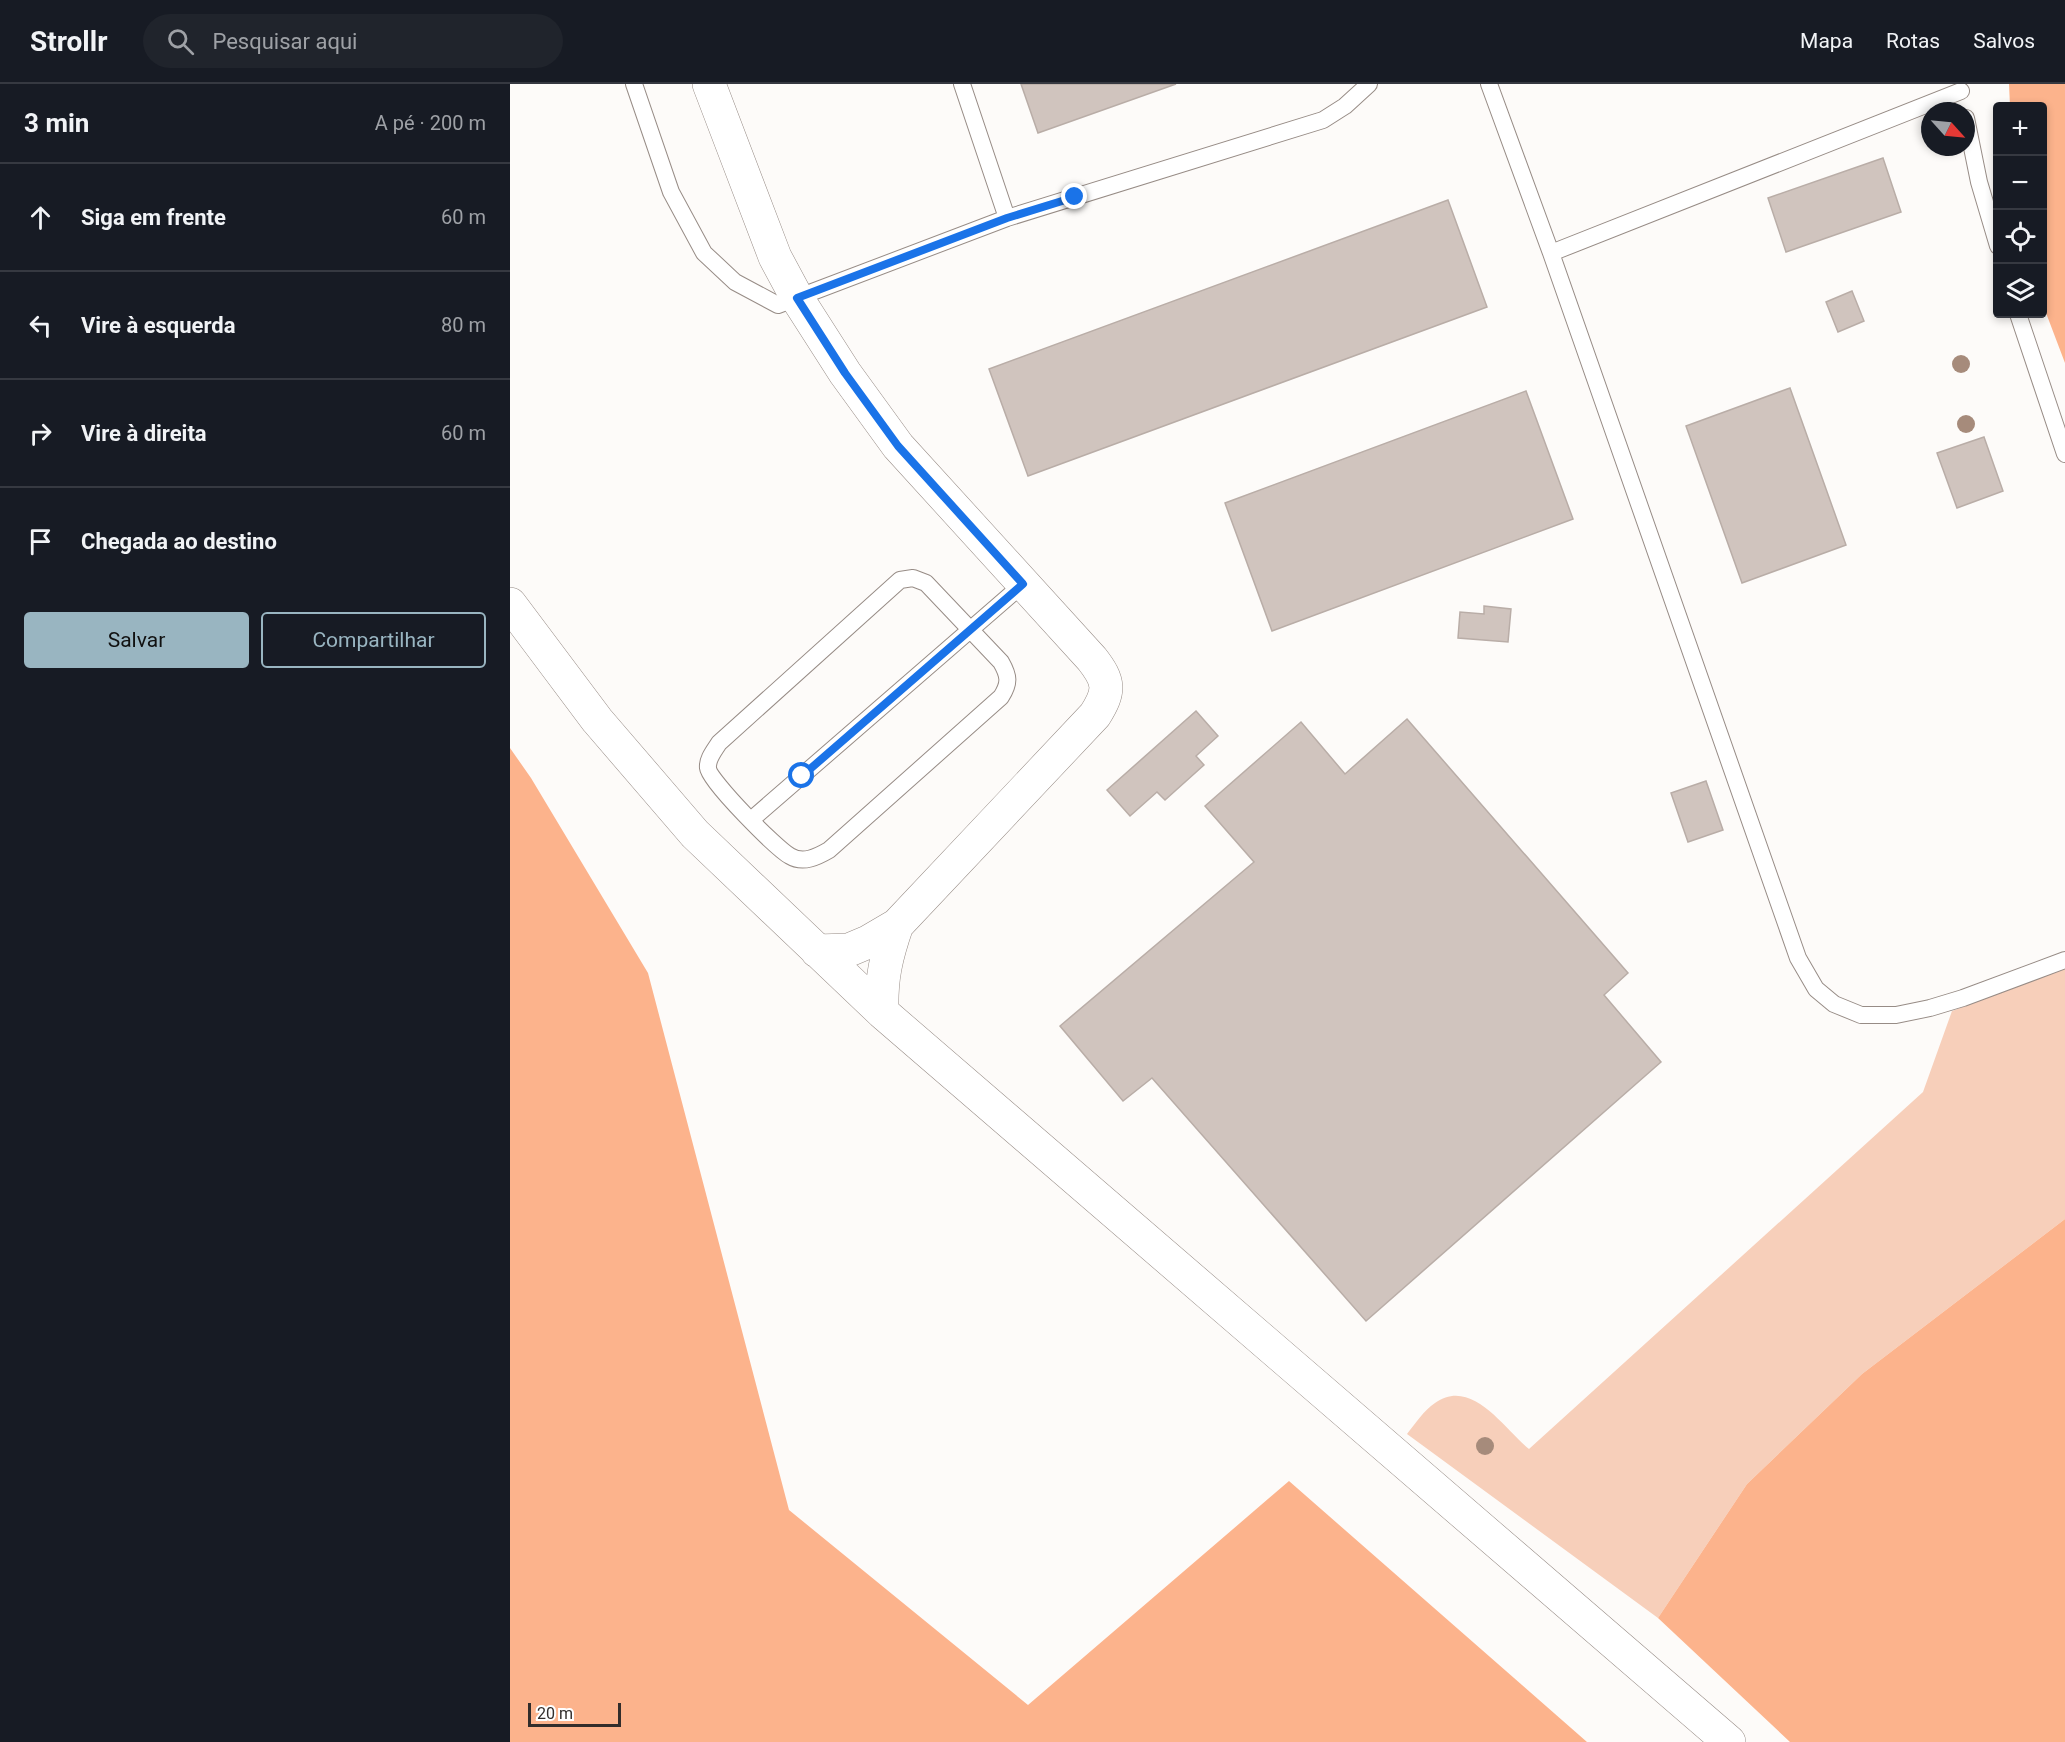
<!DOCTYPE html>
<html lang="pt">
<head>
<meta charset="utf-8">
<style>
	:root { --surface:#171b24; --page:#20242c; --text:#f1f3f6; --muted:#9ea1a6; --line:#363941; --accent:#99b5c1 }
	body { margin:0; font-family:Roboto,sans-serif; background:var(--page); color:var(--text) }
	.controls { position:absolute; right:18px; top:18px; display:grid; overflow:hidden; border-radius:6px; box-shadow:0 3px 9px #0003 }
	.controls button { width:54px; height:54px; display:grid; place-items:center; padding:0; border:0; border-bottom:2px solid var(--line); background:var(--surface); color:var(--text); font:30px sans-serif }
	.compass { position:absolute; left:1411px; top:18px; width:54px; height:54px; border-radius:50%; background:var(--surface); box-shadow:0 3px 9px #0003; rotate:117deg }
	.scale { position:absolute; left:18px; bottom:15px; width:93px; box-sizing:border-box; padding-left:6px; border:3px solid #322d2b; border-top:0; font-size:16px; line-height:21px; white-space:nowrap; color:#322d2b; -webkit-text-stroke:4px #fff; paint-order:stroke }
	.stop { position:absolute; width:18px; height:18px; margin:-14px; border:4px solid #1a73e8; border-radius:50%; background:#fff }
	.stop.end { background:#1a73e8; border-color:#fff; box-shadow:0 2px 6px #0008 }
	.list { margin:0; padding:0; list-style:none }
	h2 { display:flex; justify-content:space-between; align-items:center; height:78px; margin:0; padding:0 24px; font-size:26px }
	h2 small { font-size:20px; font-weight:400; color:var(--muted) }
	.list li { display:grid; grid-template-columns:39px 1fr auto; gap:18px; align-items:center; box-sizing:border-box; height:108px; padding:0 24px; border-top:2px solid var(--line) }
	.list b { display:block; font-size:22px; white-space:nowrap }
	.list em { font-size:20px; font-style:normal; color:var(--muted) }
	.actions { display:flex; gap:12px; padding:18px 24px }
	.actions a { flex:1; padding:14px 0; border:2px solid var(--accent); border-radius:6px; text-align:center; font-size:21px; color:var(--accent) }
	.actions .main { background:var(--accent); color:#111 }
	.icon { flex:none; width:33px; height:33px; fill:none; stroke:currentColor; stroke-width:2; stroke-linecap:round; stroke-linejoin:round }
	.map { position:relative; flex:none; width:1555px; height:1658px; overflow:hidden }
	header { display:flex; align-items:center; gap:36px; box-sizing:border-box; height:84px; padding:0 30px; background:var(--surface); border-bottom:2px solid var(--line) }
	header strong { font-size:28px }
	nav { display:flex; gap:33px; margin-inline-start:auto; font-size:21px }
	.search { width:420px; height:54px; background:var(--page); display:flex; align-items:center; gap:15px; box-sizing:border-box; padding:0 21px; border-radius:33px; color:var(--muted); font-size:22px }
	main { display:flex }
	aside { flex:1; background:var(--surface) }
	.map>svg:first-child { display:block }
	.green { fill:#f7cfba }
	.forest { fill:#fcb38c }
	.building { fill:#d0c4be; stroke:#b9ada7; stroke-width:1.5 }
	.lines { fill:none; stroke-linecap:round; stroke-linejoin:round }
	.service-casing { stroke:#978c86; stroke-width:18 }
	.minor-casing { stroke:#978c86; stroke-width:34 }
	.service { stroke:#fff; stroke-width:16 }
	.minor { stroke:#fff; stroke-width:33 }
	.tree { fill:#a68b7b }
	.route { stroke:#1a73e8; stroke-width:8 }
</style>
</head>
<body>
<header>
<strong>Strollr</strong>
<div class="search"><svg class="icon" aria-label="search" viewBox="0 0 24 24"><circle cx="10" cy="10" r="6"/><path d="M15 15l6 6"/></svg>Pesquisar aqui</div>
<nav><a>Mapa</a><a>Rotas</a><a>Salvos</a></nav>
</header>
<main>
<aside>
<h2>3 min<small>A pé · 200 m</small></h2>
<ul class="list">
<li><svg class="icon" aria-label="ahead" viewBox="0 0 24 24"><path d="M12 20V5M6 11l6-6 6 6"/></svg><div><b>Siga em frente</b></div><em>60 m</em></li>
<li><svg class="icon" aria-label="left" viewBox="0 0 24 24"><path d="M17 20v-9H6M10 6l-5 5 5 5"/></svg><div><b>Vire à esquerda</b></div><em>80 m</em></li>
<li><svg class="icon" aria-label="right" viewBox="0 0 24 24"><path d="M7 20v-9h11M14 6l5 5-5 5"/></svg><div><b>Vire à direita</b></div><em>60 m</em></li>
<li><svg class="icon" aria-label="arrive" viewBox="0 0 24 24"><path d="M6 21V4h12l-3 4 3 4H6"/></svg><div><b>Chegada ao destino</b></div></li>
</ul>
<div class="actions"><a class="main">Salvar</a><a>Compartilhar</a></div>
</aside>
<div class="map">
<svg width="1555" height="1658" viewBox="0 0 1555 1658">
	<rect width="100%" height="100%" fill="#fdfbf9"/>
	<path class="green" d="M1555 885V1135L1352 1290 1237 1400 1148 1534 897 1350C905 1340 914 1326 925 1319 962 1293 994 1345 1019 1365L1413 1008 1442 927Z"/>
	<path class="forest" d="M1499 0H1555V279L1533 221 1532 22H1500Z
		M0 664 21 694 138 889 279 1426 518 1621 779 1397 1077 1658H0Z
		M1555 1135V1658H1280L1148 1534 1237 1400 1352 1290Z"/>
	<path class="building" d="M511 0H666L528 49Z
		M1373 74 1391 128 1276 168 1258 114Z
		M938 116 977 223 518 392 479 285Z
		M1342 207 1354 237 1328 248 1316 218Z
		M1280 304 1336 461 1232 499 1176 342Z
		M1016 307 1063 435 762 547 715 419Z
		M1474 353 1493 407 1447 424 1427 369Z
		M974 522 1001 525 998 558 948 554 950 528 974 530Z
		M686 627 708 652 686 672 694 681 655 716 647 708 620 732 597 706Z
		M897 635 1118 889 1094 911 1151 978 856 1237 642 994 613 1017 550 942 744 778 695 722 791 638 835 690Z
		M1196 697 1213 746 1178 758 1161 709Z"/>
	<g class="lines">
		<g class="service-casing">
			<path id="service" d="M124 0 161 108 194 169 225 198 268 221 497 134 813 36 835 22 859 0
				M452 0 497 134
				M979 0 1041 169 1288 874 1306 905 1324 920 1351 931H1386L1420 924 1453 914 1555 876
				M1456 34 1469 98 1488 162
				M1041 169 1451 7
				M1508 230 1555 370
				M403 494 416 499 491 578C499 592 500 599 491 613L319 766C307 773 293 780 280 772 267 765 199 697 198 684 197 675 204 667 209 659L390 496Z
				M241 736 513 500"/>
		</g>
		<g class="minor-casing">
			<path id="minor" d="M199 0 265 173 287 214 335 289 388 362 582 575C600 598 600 607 585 631L387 841 358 858 339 866 307 867
				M0 520 87 636 185 750 372 928 1219 1658
				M372 928C371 894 376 873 387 841"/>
		</g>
		<use href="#service" class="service"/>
		<use href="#minor" class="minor"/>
	</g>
	<g class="tree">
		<circle cx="1451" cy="280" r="9"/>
		<circle cx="1456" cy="340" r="9"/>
		<circle cx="975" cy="1362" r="9"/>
	</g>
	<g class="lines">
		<path class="route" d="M292 692 513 500 388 362 335 289 287 214 497 134 565 113"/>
	</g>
</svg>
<div class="controls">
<button>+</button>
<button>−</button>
<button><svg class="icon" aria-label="locate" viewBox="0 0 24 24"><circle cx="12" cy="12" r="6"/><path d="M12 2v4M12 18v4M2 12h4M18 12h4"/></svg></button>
<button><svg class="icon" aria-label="layers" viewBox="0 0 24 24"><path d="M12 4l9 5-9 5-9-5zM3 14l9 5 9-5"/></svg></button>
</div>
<svg class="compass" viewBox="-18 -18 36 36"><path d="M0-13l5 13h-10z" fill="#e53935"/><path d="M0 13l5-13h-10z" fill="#9ea1a6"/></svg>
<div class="scale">20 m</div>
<div class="stop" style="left:292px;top:692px"></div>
<div class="stop end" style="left:565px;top:113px"></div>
</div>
</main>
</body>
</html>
